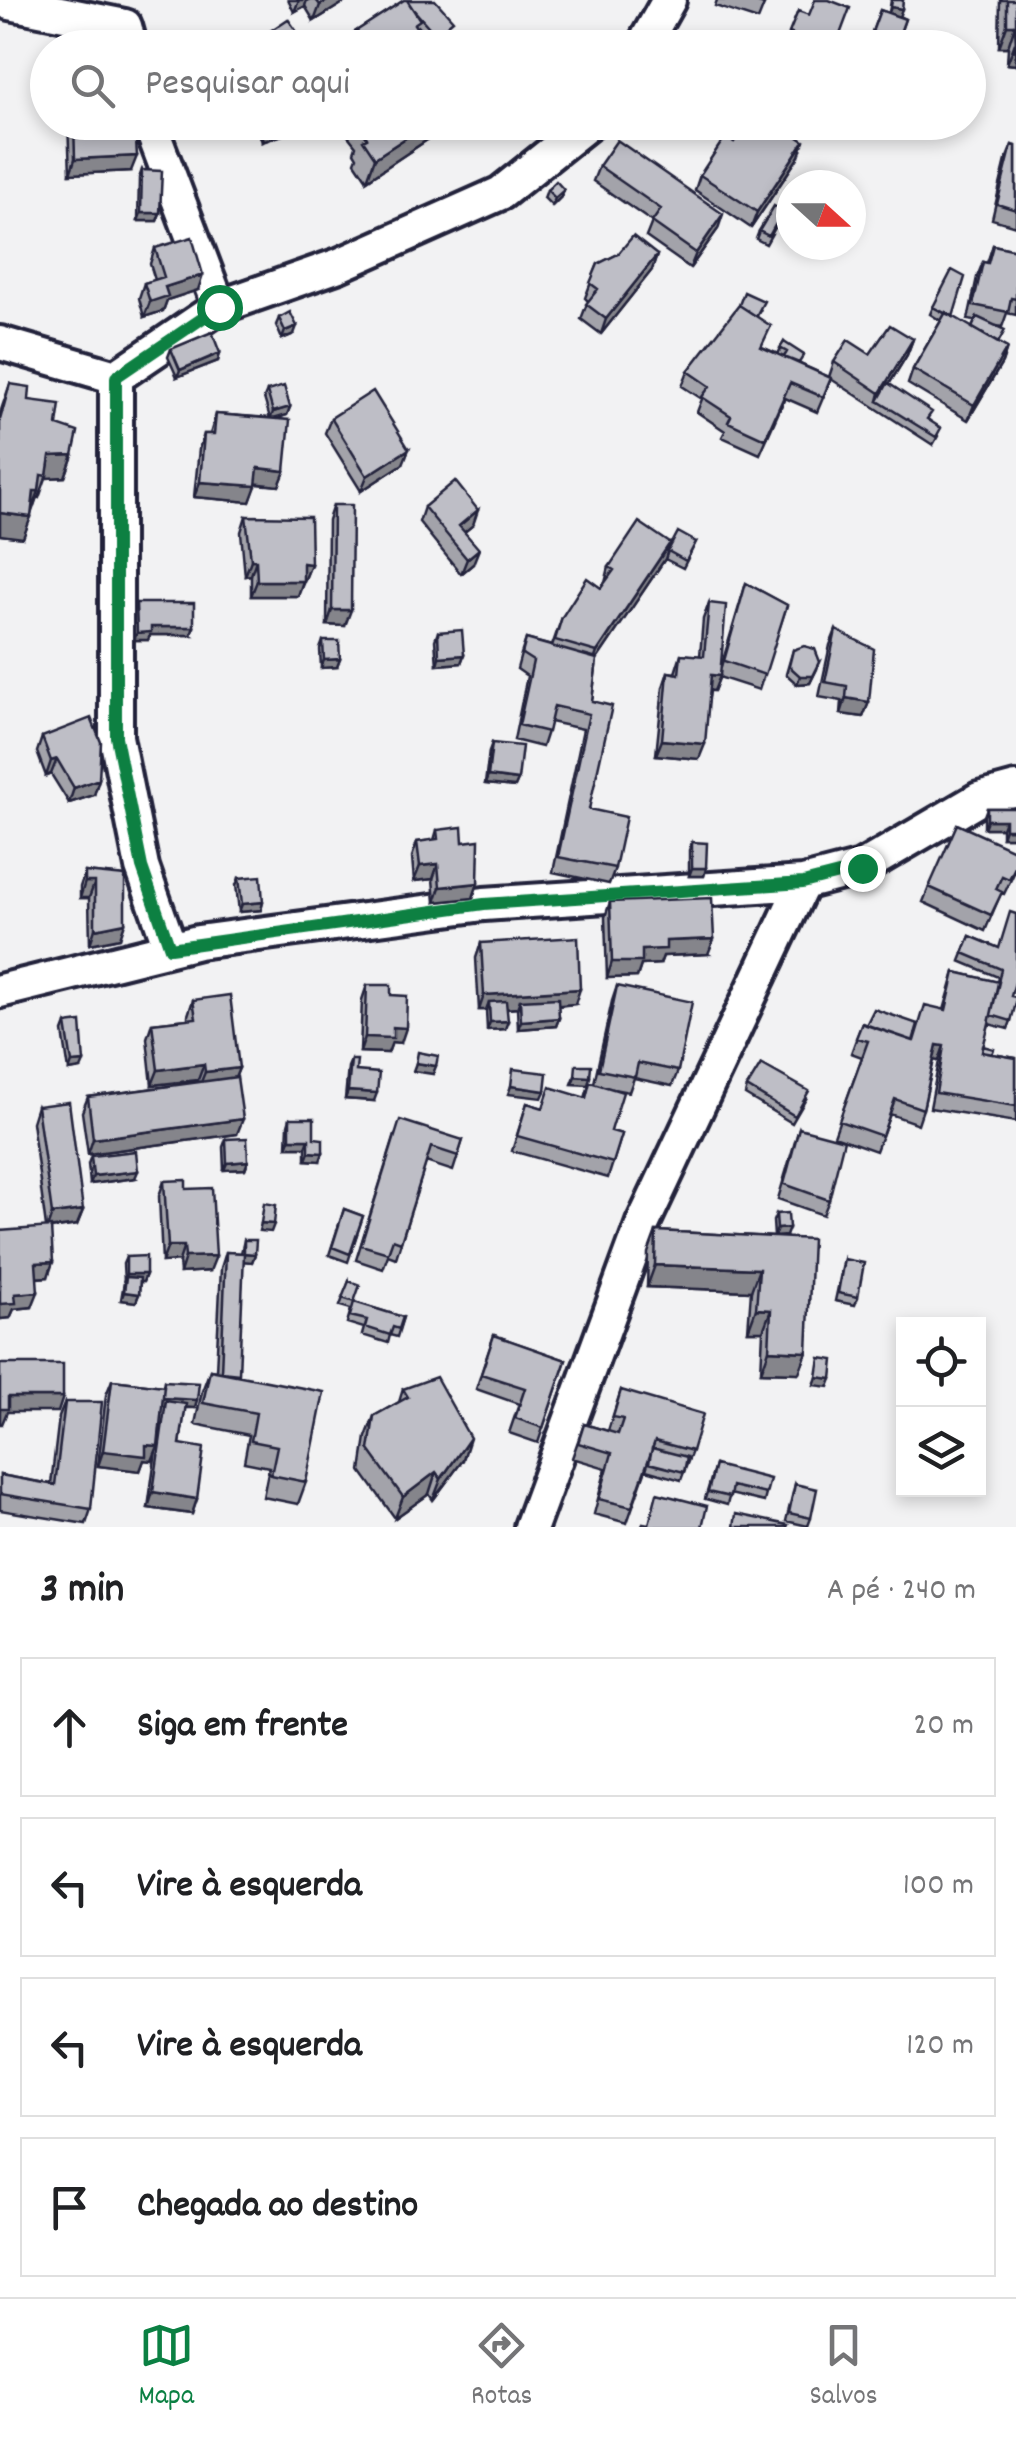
<!DOCTYPE html>
<html lang="pt">
<head>
<meta charset="utf-8">
<style>
	:root { --surface:#fff; --page:#f2f2f2; --text:#202124; --muted:#757577; --line:#e0e0e0; --accent:#0b8043 }
	body { margin:0; font-family:Dekko,sans-serif; background:var(--page); color:var(--text) }
	.controls { position:absolute; right:30px; bottom:30px; display:grid; overflow:hidden; border-radius:0px; box-shadow:0 5px 15px #0003 }
	.controls button { width:90px; height:90px; display:grid; place-items:center; padding:0; border:0; border-bottom:2px solid var(--line); background:var(--surface); color:var(--text); font:50px sans-serif }
	.compass { position:absolute; left:776px; top:170px; width:90px; height:90px; border-radius:50%; background:var(--surface); box-shadow:0 5px 15px #0003; rotate:111deg }
	.stop { position:absolute; width:30px; height:30px; margin:-22px; border:8px solid #0b8043; border-radius:50%; background:#fff }
	.stop.end { background:#0b8043; border-color:#fff; box-shadow:0 2px 10px #0008 }
	.list { margin:0; padding:0; list-style:none }
	h2 { display:flex; justify-content:space-between; align-items:center; height:130px; margin:0; padding:0 40px; font-size:42px }
	h2 small { font-size:32px; font-weight:400; color:var(--muted) }
	.list li { display:grid; grid-template-columns:65px 1fr auto; gap:30px; align-items:center; box-sizing:border-box; height:140px; margin:0 20px 20px; padding:0 20px; border:2px solid var(--line); border-radius:0px }
	.list b { display:block; font-size:38px; white-space:nowrap }
	.list em { font-size:32px; font-style:normal; color:var(--muted) }
	.icon { flex:none; width:55px; height:55px; fill:none; stroke:currentColor; stroke-width:2; stroke-linecap:round; stroke-linejoin:round }
	.map { position:relative; flex:none; width:1016px; height:1527px; overflow:hidden }
	.search { position:absolute; background:var(--surface); box-shadow:0 5px 15px #0003; left:30px; right:30px; top:30px; height:110px; display:flex; align-items:center; gap:25px; box-sizing:border-box; padding:0 35px; border-radius:55px; color:var(--muted); font-size:38px }
	.sheet { height:770px; background:var(--surface) }
	nav { display:flex; justify-content:space-around; align-items:center; box-sizing:border-box; height:140px; border-top:2px solid var(--line); background:var(--surface); font-size:28px; color:var(--muted) }
	nav a { display:grid; justify-items:center; gap:5px }
	nav .on { color:var(--accent) }
	.map>svg:first-child { display:block }
	.lines { fill:none; stroke-linecap:round; stroke-linejoin:round }
	.street-casing { stroke:#22223b; stroke-width:40 }
	.street { stroke:#fff; stroke-width:32 }
	.wall { fill:#a3a3aa; stroke:#22223b; stroke-width:2.5; fill-rule:evenodd }
	.shaded-wall { fill:#85858b; stroke:#22223b; stroke-width:2.5 }
	.building { fill:#bebec6; stroke:#22223b; stroke-width:2.5 }
	.route { stroke:#0b8043; stroke-width:12 }
</style>
</head>
<body>
<div class="map">
<svg width="1016" height="1527" viewBox="0 0 1016 1527">
	<rect width="100%" height="100%" fill="#f2f2f3"/>
	<filter id="ink" filterUnits="userSpaceOnUse"><feTurbulence type="fractalNoise" baseFrequency=".01" numOctaves="2"/><feDisplacementMap in="SourceGraphic" scale="20" xChannelSelector="R" yChannelSelector="G"/><feConvolveMatrix kernelMatrix="1 2 1 2 8 2 1 2 1" color-interpolation-filters="sRGB"/></filter>
	<g filter="url(#ink)">
		<g class="lines">
			<g class="street-casing">
				<path id="street" d="M10 3 125 26 131 48
					M642 48 669 0
					M149 122 219 307
					M0 343 116 377
					M170 947 142 867 116 737V377L219 307 339 265 501 193 590 122
					M0 991 198 942 484 904 803 883 861 868 979 799 1016 789
					M531 1527 643 1223 803 883"/>
			</g>
			<use href="#street" class="street"/>
		</g>
		<path class="wall" d="M288 0H348L314 21 305 6 294 12Z
			M717 0H766L758 20 715 6Z
			M891 0H903L899 16 905 19 895 48 869 40 880 10 889 13Z
			M1000 0H1016V65L1007 64 1008 47H999Z
			M403 1 450 28V40L442 48H330ZM418 26 428 37 424 39 417 28Z
			M798 11 835 48H784Z
			M264 35 304 42 303 48H265L262 43Z
			M68 122H108V128L131 171 70 174Z
			M255 122H293L294 124 291 132 262 142Z
			M337 122H454L367 180 355 162 357 157 354 152 356 146Z
			M734 142 799 156 751 228 695 190 700 175Z
			M1012 145 1016 146V226L992 219 1006 160Z
			M599 166 718 229 690 268 646 237 652 222 593 181Z
			M142 170 160 213 157 221H138L139 178Z
			M547 190 561 197 552 206 544 198Z
			M780 219 766 244 756 239 759 231Z
			M993 245 1016 250V315L1007 313 1002 327 997 326 999 344 1007 348 1002 363 968 420 908 384 913 369 941 321 930 314 933 307 972 328 975 321 968 320 977 277 983 262 987 263Z
			M155 248 198 290 167 300 163 311 144 317 139 298 144 283 155 280 150 264Z
			M618 254 657 255 652 270 601 334 581 319 588 301 585 298 598 264Z
			M761 309 757 316 762 347 778 354 784 342 800 364 829 377 834 362 870 354 913 339 907 355 889 384 929 420 938 436 933 445 831 379 817 412 785 398 760 454 722 437 725 431 697 412 702 399 682 386 688 371Z
			M279 318 294 334 282 339 276 325Z
			M171 349 220 353 218 361 177 377 168 357Z
			M10 384 57 425 73 455 65 477 46 478 39 498 37 497 23 538 0 535V413Z
			M267 391 290 407 287 415 274 419 285 471 279 486 256 484 250 502 194 497 199 449 204 434H210L216 414 270 418 264 398Z
			M331 418 403 464 361 491 325 433Z
			M333 505 345 626 327 625 328 520Z
			M424 507 473 525 464 532 473 564 461 574 419 522Z
			M246 516 311 564 298 596H251V575L245 576 241 532Z
			M696 542 683 568 665 559 668 551Z
			M670 543 665 559 597 659 592 701 589 809 615 868 609 884 553 872 583 729 550 722 542 747 514 740 527 676 517 669 521 654 526 639 552 646 562 617 601 588 605 583 609 567Z
			M746 583 787 605 759 690 719 677 714 691H710L699 759 656 755 663 687 668 672 675 673 681 654 700 656 703 619 709 603 720 670Z
			M136 603 191 635H150L148 640H134V611Z
			M836 630 869 702 863 717 841 714 842 701 819 697 830 645Z
			M438 632 464 655 461 663 437 665 435 640Z
			M323 641 340 659 337 667 321 668 320 649Z
			M793 650 817 669 810 683 797 684 786 674Z
			M42 737 99 779 94 795 69 803 51 774 46 776 37 752Z
			M492 743 518 780 515 787 485 784 489 751Z
			M987 808H1016V837H1002V828H984V816Z
			M437 830 463 842 473 898 435 902 433 879 414 881 412 857 417 842 434 840Z
			M692 842 706 868 704 876H689V850Z
			M1016 869 1004 894 1001 893 985 931 923 902 929 887Z
			M85 872 125 876 120 938 90 944 89 898H80V887Z
			M239 878 263 902 261 910 239 912 236 885Z
			M610 902 708 954 663 956 660 964 641 965 637 977 607 978 605 917Z
			M970 936 998 948 1011 996V1021L1008 1029 989 1024 983 1046 992 1054 1016 1058V1122L930 1108 939 1061 934 1060 923 1109 918 1124 890 1114 876 1151 834 1136 862 1057 851 1053 862 1023 866 1025 918 1024 944 1010 955 972 997 982 998 977 960 961Z
			M481 943 575 1004 558 1006 559 1018 556 1026 518 1029 517 1008 507 1009 505 1029 487 1030 486 1010H479L476 958Z
			M367 985 391 995 401 1043 392 1042 388 1053 360 1052 362 1000Z
			M617 986 678 1071 672 1086 634 1078 629 1092 613 1089 611 1131 622 1134 608 1178 512 1151 527 1103 543 1108 585 1098 590 1082 594 1083 612 1001Z
			M193 1000 239 1068 235 1078 237 1134 88 1154 82 1112 88 1097 199 1082 198 1080 152 1085 147 1038 152 1023 188 1019V1015Z
			M66 1024 81 1069 69 1071 63 1032Z
			M351 1060 356 1071 374 1101 345 1099 348 1067Z
			M747 1087 806 1099 792 1123 745 1095Z
			M37 1106 83 1210 77 1225 51 1229 48 1277 37 1278 32 1307 14 1309 10 1318 0 1319 46 1227 32 1122Z
			M290 1118 314 1138 320 1161 306 1160V1147H287L288 1125Z
			M799 1128 829 1200 823 1215 778 1199Z
			M395 1135 463 1140 453 1171 426 1162 396 1258 388 1255 383 1269 356 1260Z
			M226 1139 248 1161 245 1169 224 1170 223 1147Z
			M91 1156 135 1178 90 1184 88 1164Z
			M164 1181 186 1189 210 1271 180 1273 179 1261 162 1262 159 1196Z
			M344 1209 363 1216 348 1262 329 1255Z
			M776 1214 786 1236 775 1237 807 1352 799 1373 761 1372 763 1331H748L751 1291 647 1287 648 1253 656 1231 774 1237 773 1221Z
			M244 1240 255 1254 252 1262 243 1261 238 1375 306 1482 298 1504 263 1497 269 1467 244 1462 249 1435 195 1424 202 1391 210 1370 216 1371 221 1268 226 1252 241 1253Z
			M126 1257 146 1274 143 1282H140L139 1294 136 1302 121 1300 124 1282 123 1264Z
			M844 1259 858 1297 855 1305 835 1301Z
			M349 1281 354 1302 403 1317 397 1337 390 1335 388 1343 362 1335 364 1328 347 1323 351 1309 340 1306Z
			M494 1335 566 1360 538 1443 509 1433 519 1404 476 1389Z
			M112 1380 163 1386 164 1381 195 1408H185L180 1444 197 1499 192 1514 148 1508 156 1450 152 1461 144 1460 140 1471 98 1466 106 1395Z
			M403 1389 463 1460 433 1500 429 1494 395 1518 361 1471 366 1437 374 1416 399 1402Z
			M621 1390 692 1451 681 1480 646 1470 648 1463 627 1523 594 1514 606 1468 572 1458 584 1424 608 1431Z
			M65 1402 91 1509 86 1524 0 1510V1475L51 1484 59 1417Z
			M715 1465 766 1494 764 1502 730 1494 727 1505 705 1499Z
			M795 1484 811 1518 808 1526 786 1521Z"/>
		<path class="shaded-wall" d="M299 0H307L305 6 294 12Z
			M329 0H348L314 21 320 5Z
			M891 7 902 9 899 17 888 15Z
			M1007 25H1015L1008 47H999Z
			M453 32 450 40 440 48 442 42Z
			M1015 43 1016 65 1007 64Z
			M430 122H454L367 180 375 158Z
			M294 124 291 132 262 142 264 134Z
			M804 141 799 156 751 228 757 212Z
			M137 156 131 171 70 174 75 159Z
			M564 190 561 197 552 206 555 198Z
			M141 213H160L157 221H138Z
			M723 214 718 229 690 268 696 253Z
			M657 255 652 270 601 334 606 319Z
			M203 275 198 290 167 300 163 311 144 317 150 302 165 287Z
			M297 326 294 334 282 339 285 331Z
			M913 339 907 355 879 401H878L880 393Z
			M1007 348 1002 363 968 420 974 405Z
			M220 353 218 361 177 377 180 370Z
			M290 407 287 415 270 420 273 412Z
			M409 449 403 464 361 491 367 476Z
			M73 455 65 477 46 478 50 456Z
			M258 468 285 471 279 486 252 483Z
			M200 482 256 486 250 502 194 497Z
			M34 491H39L31 513Z
			M478 510 473 525 454 541 459 526Z
			M0 513 31 517 23 538 0 535Z
			M670 543 665 559 592 667 597 652Z
			M479 549 473 564 461 574 467 559Z
			M251 560H256L251 575 245 576Z
			M303 563 311 564 305 579H298Z
			M257 581H303L298 596H251Z
			M332 610H351L345 626 327 625Z
			M151 627H194L191 635H150L148 640H134L137 633Z
			M464 655 461 663 437 665 439 657Z
			M340 659 337 667 321 668 324 660Z
			M820 662 810 683 797 684 800 676Z
			M711 675 720 676 714 691 706 690Z
			M846 698 869 702 863 717 841 714Z
			M662 740 705 744 699 759 656 755Z
			M57 759 51 774 46 776 51 761Z
			M488 776 518 780 515 787 485 784Z
			M99 779 94 795 69 803 74 788Z
			M987 820H1005L1002 828H984Z
			M1005 829H1016V837H1002Z
			M438 864 433 879 414 881 420 866Z
			M692 868H706L704 876H689Z
			M85 882H95L89 898H80Z
			M478 883 473 898 435 902 440 887Z
			M263 902 261 910 239 912 242 904Z
			M125 923 120 938 90 944 95 929Z
			M714 939 708 954 663 956 660 964 641 965 637 977 607 978 612 962 666 941Z
			M580 989 575 1004 520 1008V1000L517 1008 489 1010V1002L486 1010H479L484 995Z
			M559 1018 556 1026 518 1029 521 1021Z
			M508 1021 505 1029 487 1030 490 1022Z
			M393 1027 406 1028 401 1043 392 1042 388 1053 360 1052 365 1037Z
			M937 1045 944 1046 939 1061 931 1060Z
			M84 1062 81 1069 69 1071 72 1063Z
			M416 1063 436 1066 433 1074 413 1071Z
			M204 1064 198 1080 152 1085 158 1070Z
			M239 1068 233 1083 199 1087 205 1072Z
			M575 1076 590 1077 588 1085 572 1084Z
			M511 1086 545 1091 542 1098 508 1094Z
			M348 1091 377 1093 374 1101 345 1099Z
			M243 1119 237 1134 88 1154 93 1139Z
			M290 1139H309L306 1147H287Z
			M309 1152 323 1153 320 1161 306 1160Z
			M248 1161 245 1169 224 1170 227 1163Z
			M138 1171 135 1178 90 1184 93 1176Z
			M83 1210 77 1225 47 1229 52 1214Z
			M261 1223 274 1224 271 1232 259 1231Z
			M789 1228 786 1236 774 1237 777 1229Z
			M168 1246H184L179 1261 162 1262Z
			M244 1253 255 1254 252 1262 241 1261Z
			M216 1256 210 1271 180 1273 185 1257Z
			M53 1262 48 1277 30 1278 36 1263Z
			M655 1265 759 1269 751 1291 647 1287Z
			M126 1274H146L143 1282H125L126 1277 123 1282Z
			M38 1292 32 1307 14 1309 10 1318 0 1319V1304L15 1294Z
			M124 1292 139 1294 136 1302 121 1300Z
			M756 1309 771 1310 763 1331H748Z
			M769 1350 807 1352 799 1373 761 1372Z
			M817 1377 832 1379 829 1387 814 1385Z
			M8 1397H63L58 1412H7L2 1424H0V1409Z
			M163 1398 197 1400 195 1408 166 1406V1401L165 1406H160Z
			M470 1438 463 1460 433 1500 441 1479Z
			M146 1445 158 1446 152 1461 144 1460 140 1471 98 1466 103 1451Z
			M436 1472 429 1494 395 1518 403 1497Z
			M153 1492 197 1499 192 1514 148 1508Z"/>
		<path class="building" d="M316 0H329L320 5Z
			M404 0H407L420 20 414 24 424 39 431 35 439 48H330Z
			M407 0H435L453 20 447 25 453 32 442 42 413 9Z
			M749 0H766L764 5Z
			M815 0H829L850 8 835 48H828L789 33 798 11 809 15Z
			M892 0H903L902 9 891 7Z
			M1007 0H1016V43L1015 25H1007Z
			M880 10 905 19 897 41 872 32Z
			M288 19 304 42 297 48H273L264 35Z
			M74 122H108V128L135 126 137 156 75 159Z
			M260 122H293L294 124 264 134Z
			M363 122H430L375 158 363 140 367 138 362 130 367 128Z
			M747 122H776L804 141 757 212 700 175 725 137 734 142Z
			M617 140 723 214 696 253 652 222 661 209 599 166Z
			M1012 145 1016 146V210L997 204Z
			M142 170 162 171 160 213H141Z
			M556 181 564 190 555 198 547 190Z
			M774 206 783 211 769 236 759 231Z
			M633 236 657 255 606 319 586 304 598 289 590 283 598 264 618 254Z
			M192 237 203 275 165 287 168 296 150 302 144 283 164 277 155 248Z
			M993 245 1016 250V299L1011 298 1008 312 973 305 983 262 988 263Z
			M952 270 965 277 953 317 933 307Z
			M744 292 764 301 756 316 739 305Z
			M739 305 771 326 761 347 831 378 823 397 790 383 765 439 728 422 731 416 702 397 710 386 688 371Z
			M290 312 297 326 285 331 279 318Z
			M946 312 1007 348 974 405 913 369Z
			M977 317 1005 330 998 343 972 328Z
			M890 325 913 339 880 393 834 362 848 340 870 354Z
			M212 332 220 353 180 370 171 349Z
			M784 342 804 355 799 363 784 357 787 352 780 348Z
			M888 383 932 412 927 419 941 428 936 437 878 401Z
			M10 384 30 387 29 400 60 404 57 425 78 432 73 455 50 456 47 476 41 475 39 491H34L31 517 0 513V420Z
			M284 386 290 407 273 412 267 391Z
			M373 391 409 449 367 476 331 418Z
			M216 414 290 420 285 471 258 468 256 486 200 482 204 434H214Z
			M455 481 478 510 459 526 479 549 467 559 424 507Z
			M333 505H352L351 610H332Z
			M246 516 310 517 311 564 303 563V581H257L256 560H251Z
			M639 522 670 543 597 652 555 640 562 617 587 578 601 588 614 570 609 567Z
			M678 532 696 542 686 561 668 551Z
			M746 583 787 605 765 675 724 661Z
			M136 603H194V627H151V632L137 633Z
			M709 603 726 605 720 676 711 675 705 744 662 740 668 672 679 674 681 654 704 656Z
			M462 630 464 655 439 657 438 632Z
			M836 630 874 649 869 702 846 698 847 686 825 682Z
			M526 639 597 659 592 701 612 706 589 809 626 817 615 868 558 857 589 714 554 706 548 732 519 725 533 661 522 654Z
			M323 641H339L340 659 324 660Z
			M804 646 815 649 820 662 813 676H800L789 666 793 650Z
			M91 718 101 742 99 779 74 788 57 759 51 761 42 737Z
			M492 743 522 746 518 780 488 776Z
			M987 808H1016V829H1005V820H987Z
			M957 824 1016 851V865L1009 879 1002 876 996 889 1002 892 991 915 929 887Z
			M462 827 463 842 479 840 478 883 440 887 438 864 420 866 417 842 438 839 437 830Z
			M692 842 707 843 706 868H692Z
			M85 872 125 876V923L95 929V882H85Z
			M261 876 263 902 242 904 239 878Z
			M712 898 714 939 666 941V949L642 950V962H612L610 902Z
			M1010 912 1016 914V979L1011 996 1016 997V1003L1011 1021 991 1015 1001 969 963 953 970 936 999 948Z
			M578 937 580 989 484 995 481 943Z
			M955 972 999 982 982 1052 1016 1058V1106L936 1093 944 1046 937 1045 923 1109 895 1099 882 1136 839 1121 868 1041 856 1038 862 1023 914 1041 925 1005 946 1010Z
			M367 985H391V995L407 996 406 1028 393 1027V1038L365 1037Z
			M617 986 692 1002 678 1071 638 1063 635 1077 599 1070Z
			M230 995 239 1068 205 1072 204 1064 158 1070 152 1023 196 1018 193 1000Z
			M558 998 559 1018 521 1021 520 1000Z
			M506 1001 508 1021 490 1022 489 1002Z
			M874 1009 918 1024 913 1041 866 1025Z
			M81 1022 84 1062 72 1063 66 1024Z
			M983 1046 994 1049 992 1054 982 1052Z
			M418 1052 438 1056 436 1066 416 1063Z
			M351 1060H357L356 1071 379 1073 377 1093 348 1091Z
			M761 1064 809 1091 795 1116 747 1087Z
			M576 1065H591L590 1077 575 1076Z
			M513 1069 547 1073 545 1091 511 1086Z
			M237 1077 243 1119 93 1139 88 1097Z
			M590 1082 623 1092 611 1131 622 1134 613 1163 517 1136 527 1103 543 1108 550 1087 586 1098Z
			M69 1102 83 1210 52 1214 37 1106Z
			M290 1118H314V1138L323 1139V1153L309 1152V1139H290Z
			M400 1120 463 1140 458 1156 431 1147 401 1242 393 1239 388 1253 361 1245Z
			M799 1128 844 1140 829 1200 784 1184Z
			M247 1138 248 1161 227 1163 226 1139Z
			M136 1151 138 1171 93 1176 91 1156Z
			M186 1180V1189L212 1188 216 1256 185 1257 184 1246H168L164 1181Z
			M264 1203 276 1205 274 1224 261 1223Z
			M344 1209 363 1216 350 1254 332 1247Z
			M788 1213 789 1228 777 1229 776 1214Z
			M51 1227 53 1262 36 1263 38 1292 15 1294 16 1303 0 1304V1231Z
			M656 1231 812 1239 807 1352 769 1350 771 1310 756 1309 759 1269 655 1265Z
			M244 1240H256L255 1254 244 1253Z
			M226 1252 244 1253 239 1374 221 1372Z
			M146 1256V1274H126V1257Z
			M844 1259 864 1263 858 1297 838 1293Z
			M126 1277 140 1278 139 1294 124 1292Z
			M349 1281 360 1285 354 1302 342 1298Z
			M354 1302 403 1317 399 1329 393 1327 390 1335 365 1327 367 1320 350 1316Z
			M494 1335 566 1360 543 1428 515 1418 525 1388 481 1374Z
			M820 1358 834 1360 832 1379 817 1377Z
			M0 1364H63V1397H8V1409H0Z
			M210 1370 324 1392 306 1482 271 1475 277 1446 251 1441 256 1413 203 1403Z
			M436 1377 470 1438 441 1479 436 1472 403 1497 369 1450 374 1416 408 1397 403 1389Z
			M112 1380 164 1386 158 1446 146 1445V1456L103 1451Z
			M164 1381 199 1383 197 1400 163 1398Z
			M621 1390 703 1414 692 1451 655 1441 632 1507 599 1499 612 1453 578 1443 584 1424 618 1434 623 1419 613 1417Z
			M166 1401 186 1404 180 1444 204 1448 197 1499 153 1492Z
			M65 1402H102L91 1509 0 1494V1475L55 1485Z
			M652 1448 687 1457 684 1472 649 1463Z
			M715 1465 770 1479 766 1494 732 1486 730 1497 708 1492Z
			M795 1484 817 1489 811 1518 789 1513Z
			M657 1493 707 1506 702 1527H642L643 1523 649 1524Z
			M736 1514 788 1525 787 1527H734Z"/>
	</g>
	<g class="lines" filter="url(#ink)">
		<path class="route" d="M219 307 116 377V737L142 867 170 948 484 904 803 883 862 868"/>
	</g>
</svg>
<div class="controls">
<button><svg class="icon" aria-label="locate" viewBox="0 0 24 24"><circle cx="12" cy="12" r="6"/><path d="M12 2v4M12 18v4M2 12h4M18 12h4"/></svg></button>
<button><svg class="icon" aria-label="layers" viewBox="0 0 24 24"><path d="M12 4l9 5-9 5-9-5zM3 14l9 5 9-5"/></svg></button>
</div>
<svg class="compass" viewBox="-18 -18 36 36"><path d="M0-13l5 13h-10z" fill="#e53935"/><path d="M0 13l5-13h-10z" fill="#757577"/></svg>
<div class="stop" style="left:219px;top:307px"></div>
<div class="stop end" style="left:862px;top:868px"></div>
<div class="search"><svg class="icon" aria-label="search" viewBox="0 0 24 24"><circle cx="10" cy="10" r="6"/><path d="M15 15l6 6"/></svg>Pesquisar aqui</div>
</div>
<section class="sheet">
<h2>3 min<small>A pé · 240 m</small></h2>
<ul class="list">
<li><svg class="icon" aria-label="ahead" viewBox="0 0 24 24"><path d="M12 20V5M6 11l6-6 6 6"/></svg><div><b>Siga em frente</b></div><em>20 m</em></li>
<li><svg class="icon" aria-label="left" viewBox="0 0 24 24"><path d="M17 20v-9H6M10 6l-5 5 5 5"/></svg><div><b>Vire à esquerda</b></div><em>100 m</em></li>
<li><svg class="icon" aria-label="left" viewBox="0 0 24 24"><path d="M17 20v-9H6M10 6l-5 5 5 5"/></svg><div><b>Vire à esquerda</b></div><em>120 m</em></li>
<li><svg class="icon" aria-label="arrive" viewBox="0 0 24 24"><path d="M6 21V4h12l-3 4 3 4H6"/></svg><div><b>Chegada ao destino</b></div></li>
</ul>
</section>
<nav>
<a class="on"><svg class="icon" aria-label="map" viewBox="0 0 24 24"><path d="M3 6l6-2 6 2 6-2v14l-6 2-6-2-6 2zM9 4v14M15 6v14"/></svg>Mapa</a>
<a><svg class="icon" aria-label="directions" viewBox="0 0 24 24"><path d="M12 3l9 9-9 9-9-9zM9 14v-3h6M13 9l2 2-2 2"/></svg>Rotas</a>
<a><svg class="icon" aria-label="saved" viewBox="0 0 24 24"><path d="M7 4h10v16l-5-4-5 4z"/></svg>Salvos</a>
</nav>
</body>
</html>
